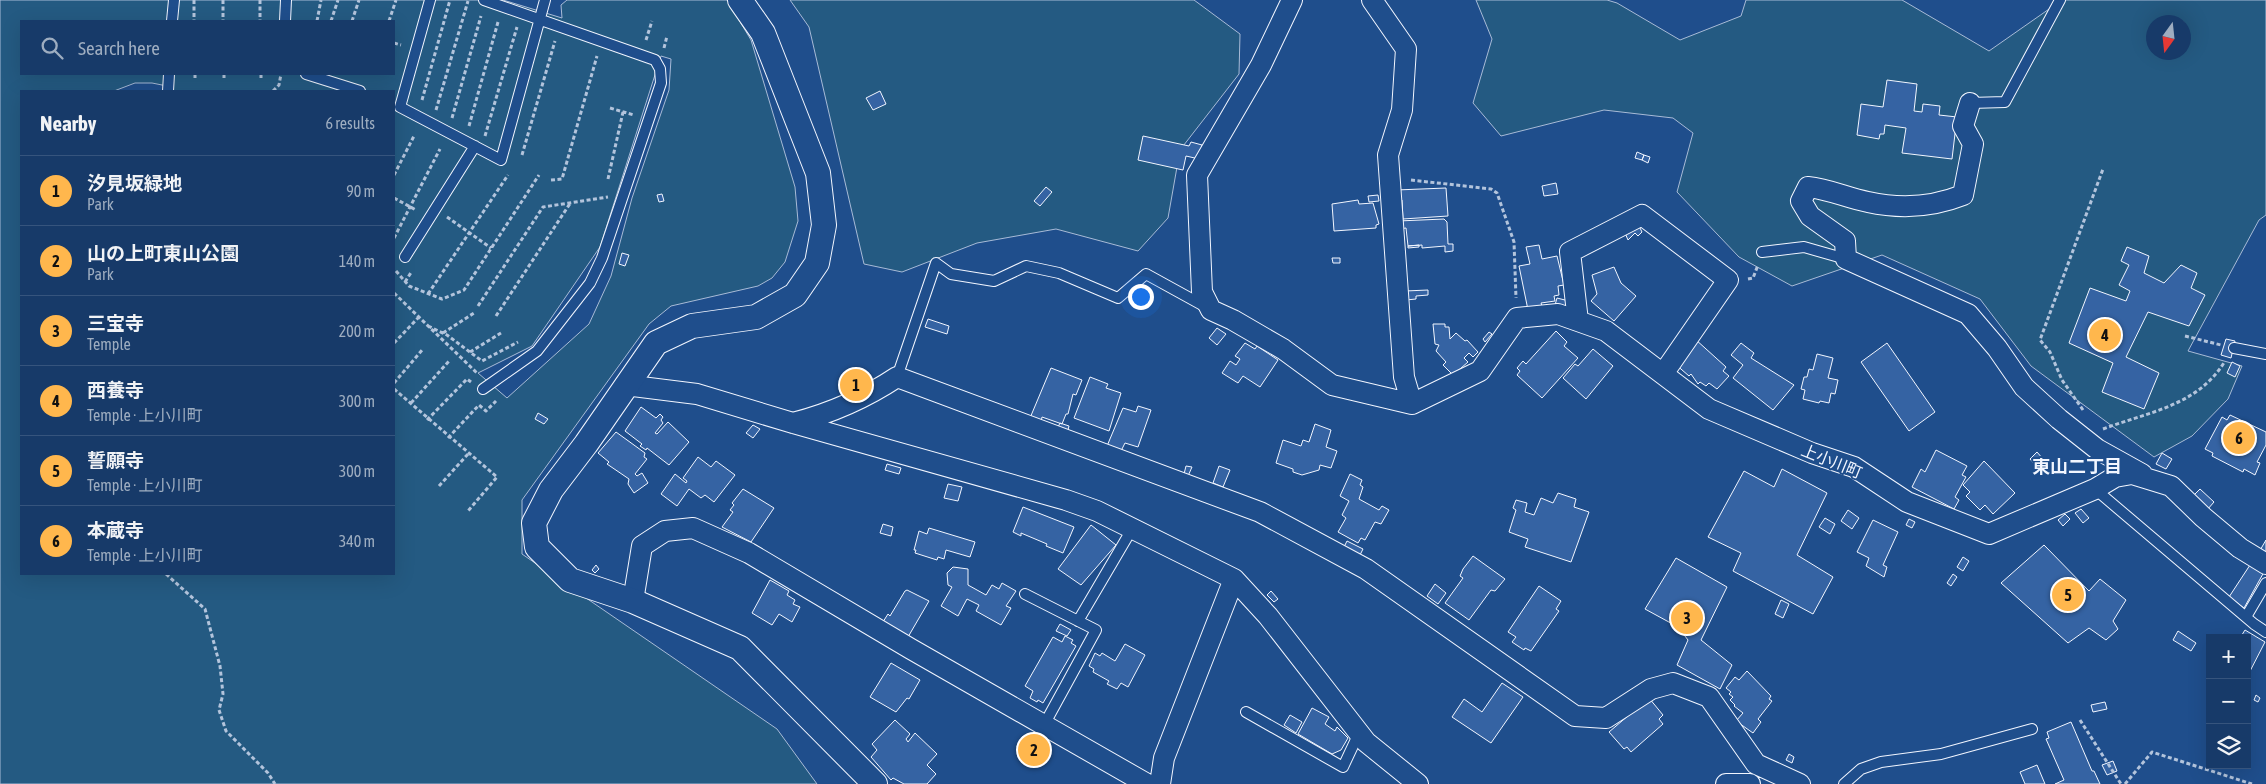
<!DOCTYPE html>
<html lang="en">
<head>
<meta charset="utf-8">
<style>
	:root { --surface:#173a69; --page:#244571; --text:#f1f3f6; --muted:#9eadc0; --line:#36547d; --accent:#ffb74d }
	body { margin:0; font-family:"Asap Condensed","Noto Sans JP",sans-serif; background:var(--page); color:var(--text) }
	.controls { position:absolute; right:15px; bottom:15px; display:grid; overflow:hidden; border-radius:0px; box-shadow:0 5px 20px #0002 }
	.controls button { width:45px; height:45px; display:grid; place-items:center; padding:0; border:0; border-bottom:1px solid var(--line); background:var(--surface); color:var(--text); font:25px sans-serif }
	.compass { position:absolute; left:2146px; top:15px; width:45px; height:45px; border-radius:50%; background:var(--surface); box-shadow:0 5px 20px #0002; rotate:195deg }
	.you { position:absolute; left:1140px; top:296px; width:18px; height:18px; margin:-12px; border:4px solid #fff; border-radius:50%; background:#1a73e8; box-shadow:0 0 0 8px #1a73e833 }
	.badge { display:grid; place-items:center; width:32px; height:32px; border-radius:50%; background:var(--accent); color:#111; font-size:16px; font-weight:700 }
	.pin { position:absolute; translate:-50% -50%; border:2px solid #fff; box-shadow:0 1px 5px #0006 }
	.list { margin:0; padding:0; list-style:none }
	h2 { display:flex; justify-content:space-between; align-items:center; height:65px; margin:0; padding:0 20px; font-size:21px }
	h2 small { font-size:16px; font-weight:400; color:var(--muted) }
	.list li { display:grid; grid-template-columns:32px 1fr auto; gap:15px; align-items:center; box-sizing:border-box; height:70px; padding:0 20px; border-top:1px solid var(--line) }
	.list b { display:block; font-size:19px; white-space:nowrap }
	.list p { margin:0; font-size:16px; white-space:nowrap; color:var(--muted) }
	.list em { font-size:16px; font-style:normal; color:var(--muted) }
	.icon { flex:none; width:28px; height:28px; fill:none; stroke:currentColor; stroke-width:2; stroke-linecap:round; stroke-linejoin:round }
	.map { position:relative; flex:none; width:2266px; height:784px; overflow:hidden }
	.search { position:absolute; background:var(--surface); box-shadow:0 5px 20px #0002; left:20px; top:20px; width:375px; height:55px; display:flex; align-items:center; gap:12px; box-sizing:border-box; padding:0 18px; border-radius:0px; color:var(--muted); font-size:19px }
	.panel { position:absolute; background:var(--surface); box-shadow:0 5px 20px #0002; left:20px; top:90px; width:375px; height:485px; border-radius:0px }
	.map>svg:first-child { display:block }
	.green { fill:#245a82; stroke:#a8bbd7; fill-rule:evenodd }
	.building { fill:#3563a3; stroke:#f2f6ff }
	.lines { fill:none; stroke-linecap:round; stroke-linejoin:round }
	.service-casing { stroke:#f2f6ff; stroke-width:12 }
	.minor-casing { stroke:#f2f6ff; stroke-width:22 }
	.tertiary-casing { stroke:#f2f6ff; stroke-width:26 }
	.path { stroke:#b3c4dc; stroke-width:3; stroke-dasharray:4 2.5; stroke-linecap:butt }
	.service { stroke:#1f4e8c; stroke-width:10 }
	.minor { stroke:#1f4e8c; stroke-width:20 }
	.tertiary { stroke:#1f4e8c; stroke-width:24 }
	.labels { text-anchor:middle; dominant-baseline:central; stroke-width:4; stroke-linejoin:round; paint-order:stroke }
	.street-label { font-size:16px; fill:#f2f6ff; stroke:#1f4e8c }
	.neighbourhood-label { font-size:18px; font-weight:bold; fill:#f2f6ff; stroke:#1f4e8c }
</style>
</head>
<body>
<div class="map">
<svg width="2266" height="784" viewBox="0 0 2266 784">
	<rect width="100%" height="100%" fill="#1f4e8c"/>
	<path class="green" d="M0 0H503L562 18 561 5 567 0H727L751 40 795 187 798 221 785 262 772 278 758 286 671 306 649 324 522 500V554L777 729 817 784H0ZM21 21H394V74H21ZM661 56 671 59 669 90 632 198 611 276 589 324 507 398 478 373 532 346 600 247ZM135 83H152L172 87V91H394V574H21V91H114Z
		M790 0H1194L1240 34 1239 74 1180 150 1168 218 1138 251 1056 229 977 243 902 272 864 264 809 27Z
		M1476 0H1607L1617 3 1680 40 1741 16 1746 0H1902L1989 51 2062 0H2266V215L2259 220 2188 351 2242 366 2228 399 2192 436 2154 457 2031 366 1980 299 1882 255 1792 286 1739 257 1677 192 1693 133 1673 118 1604 110 1501 136 1473 103 1492 39ZM2154 22H2184V52H2154Z"/>
	<path class="building" d="M1887 80 1917 84 1914 111 1922 112 1923 104 1940 106 1939 115 1957 117 1952 159 1902 153 1906 128 1885 125 1884 134H1880L1879 139 1857 135 1861 104 1883 107Z
		M880 91 886 104 873 110 866 98Z
		M1143 136 1189 146 1191 142 1202 145 1199 159 1186 156 1183 170 1138 160Z
		M1637 152 1644 155 1642 160 1635 158Z
		M1644 155 1650 157 1648 163 1642 160Z
		M1556 183 1558 194 1544 196 1542 186Z
		M1046 187 1052 192 1040 206 1034 201Z
		M1446 188 1448 216 1403 219 1402 200H1396V190Z
		M662 194 664 201 659 202 657 195Z
		M1378 195 1379 201 1369 202 1368 196Z
		M1358 200 1359 204 1373 203 1379 224 1376 225V228L1334 231 1332 204Z
		M1444 219 1447 222 1448 244H1453V251L1445 252V246L1422 248V245L1408 246 1406 228 1399 229 1398 221Z
		M1639 226 1642 232 1638 236 1635 233 1628 240 1625 233Z
		M1419 245V247L1408 248V246Z
		M1539 245 1542 259 1557 256 1564 285 1558 286 1559 295 1554 296 1555 301 1541 303 1543 308 1528 310 1519 266 1530 264 1526 247Z
		M2127 247 2149 256 2144 273 2164 283 2181 265 2197 273 2191 288 2205 295 2189 326 2148 312 2126 357 2159 373 2144 409 2102 392 2113 363 2069 343 2090 288 2126 301 2130 291 2119 285 2129 265 2121 261Z
		M622 253 629 255 625 266 619 264Z
		M1332 258H1340V263H1333Z
		M1614 267 1621 283 1636 296 1614 321 1591 301 1597 294 1592 275Z
		M1428 290V295L1416 296V299L1406 300 1405 291Z
		M1557 298 1569 301 1568 308 1555 305Z
		M928 319 949 326 947 334 925 327Z
		M1433 324H1445V327H1449L1450 339 1456 333 1465 341 1467 340 1478 352 1473 357 1469 353 1464 358 1468 362 1453 375 1443 365 1446 362 1436 351 1439 345 1435 344Z
		M1217 328 1226 334 1217 345 1209 338Z
		M1556 331 1567 342 1564 346 1578 358 1542 398 1517 375 1520 371 1517 368 1523 361 1526 364Z
		M1489 332 1492 334 1485 342 1483 339Z
		M1695 339 1726 367 1723 371 1729 376 1717 389 1709 383 1706 386 1700 382 1698 384 1691 374 1689 376 1674 363Z
		M2226 339 2235 341 2231 358 2221 355Z
		M1245 343 1255 349 1257 346 1278 360 1260 387 1243 376 1238 383 1222 373 1230 361 1236 365 1240 359 1235 356Z
		M1741 343 1754 353 1751 358 1794 385 1773 410 1733 378 1743 365 1731 355Z
		M1887 343 1935 412 1909 431 1861 362Z
		M1593 349 1613 366 1586 399 1563 378 1575 364 1578 366Z
		M1817 354 1833 358 1828 378 1838 380 1835 394 1831 393 1829 403 1820 401 1819 403 1803 399 1805 390 1801 389 1804 377H1807L1809 369 1813 370Z
		M2232 362 2240 366 2235 377 2227 373Z
		M1051 368 1082 380 1076 395 1073 394 1068 414H1066L1062 424 1042 417 1041 422 1030 418Z
		M1090 377 1108 384 1106 388 1121 393 1109 431 1074 418Z
		M1138 406 1151 410 1138 447 1125 443 1121 451 1107 446 1123 408 1136 412Z
		M641 407 656 418 660 414 663 417 661 420 663 423 655 433 657 434 668 422 689 442 669 465 647 448 646 450 640 446 642 444 625 431Z
		M538 413 548 419 544 424 535 419Z
		M2230 415 2266 432V445L2257 462 2260 463 2255 475 2244 469 2243 472 2212 456 2213 453 2205 449 2222 417 2227 420Z
		M1060 423 1069 426 1068 430 1058 427Z
		M1315 424 1331 430 1326 447 1337 451 1331 468 1320 465 1319 470 1302 475 1293 472V469L1276 463 1283 440 1301 446 1303 440 1309 442Z
		M753 425 760 429 753 438 746 433Z
		M616 432 645 453 644 457 647 459 635 474 637 476 642 473 648 483 634 493 628 484 629 479 607 464 609 462 598 453Z
		M1936 450 1967 466 1962 475 1966 477 1955 497 1959 500 1954 509 1912 487 1921 469 1925 472Z
		M2037 452 2043 459 2036 466 2030 459Z
		M2162 453 2172 459 2166 469 2156 464Z
		M698 457 711 467 716 461 735 475 714 502 705 495 701 498 689 489 677 506 661 494 675 474 686 483 687 481 683 478Z
		M1984 461 2015 493 1993 514 1985 505 1980 510 1966 496 1970 492 1963 485Z
		M887 464 901 468 899 474 885 470Z
		M1186 466 1192 467 1188 476 1184 474Z
		M1219 466 1230 470 1223 487 1213 483Z
		M1782 469 1827 493 1797 555 1833 577 1813 614 1733 571 1741 553 1708 537 1744 471 1774 487Z
		M1350 474 1362 480 1360 485 1363 487 1359 499 1379 510 1382 506 1389 510 1381 524 1375 522 1365 540 1361 538 1358 543 1338 532 1346 518 1342 515 1349 501 1340 496Z
		M948 484 962 487 958 501 944 498Z
		M743 489 774 508 751 542 722 527 733 512 730 510 734 505 732 503Z
		M2200 489 2214 502 2207 510 2193 496Z
		M1558 493 1576 499 1574 507 1589 512 1571 562 1525 547 1528 539 1509 532 1516 510 1513 508 1516 500 1527 503 1525 512 1534 515 1541 498 1553 503Z
		M1023 507 1074 527 1063 553 1046 546 1047 544 1021 533V536L1013 532Z
		M2081 509 2089 518 2083 523 2075 513Z
		M1848 510 1859 518 1852 529 1841 521Z
		M2065 514 2070 519 2063 526 2058 520Z
		M1825 518 1835 524 1830 534 1819 527Z
		M1909 519 1915 522 1912 528 1906 525Z
		M1873 520 1898 532 1883 565 1887 567 1884 577 1866 566 1869 558 1857 552Z
		M883 524 893 527 891 536 880 533Z
		M1091 525 1116 545 1081 585 1058 569Z
		M929 528 975 542 970 557 946 550 944 559 938 557 937 560 915 553 916 550H914L919 531 927 534Z
		M2266 540V555L2259 552Z
		M1347 541 1363 549 1359 557 1343 549Z
		M2044 545 2089 591 2100 579 2126 600 2113 621 2118 629 2106 640 2089 628 2068 643 2001 583Z
		M1473 556 1505 579 1495 591 1491 590 1469 620 1445 603 1463 578 1460 576 1463 569Z
		M1963 557 1969 561 1963 571 1957 567Z
		M1676 558 1727 587 1701 640 1732 665 1720 689 1677 665 1688 640 1678 627 1645 609Z
		M596 565 599 569 595 573 592 570Z
		M2250 565 2264 572 2244 608 2229 597Z
		M953 567 968 569V585L986 595 992 585 999 589 1002 583 1016 591 1006 606 1011 608 1001 625 976 611 979 605 967 599 958 616 941 606 952 587 948 585 947 573Z
		M1953 574 1957 577 1951 586 1947 583Z
		M770 580 789 591 787 595 795 600 793 604 800 607 792 622 779 614 772 625 752 613Z
		M1435 584 1446 593 1438 604 1427 596Z
		M1539 586 1561 601 1556 609 1559 611 1531 651 1525 648 1524 650 1512 642 1516 637 1508 632Z
		M907 590 929 601 908 637 881 625 888 614 890 616 905 591Z
		M1271 591 1278 599 1274 602 1267 595Z
		M1781 600 1789 604 1783 618 1775 614Z
		M1060 624 1071 630 1067 636 1056 631Z
		M2245 630 2265 642 2247 677V638H2240Z
		M2178 631 2196 643 2191 651 2173 640Z
		M1065 636 1073 640 1071 643 1076 646 1043 703 1038 700 1037 702 1030 698 1033 691 1025 686 1053 637 1062 642Z
		M1125 644 1145 655 1128 687 1121 683 1117 689 1107 684 1109 681 1093 672 1094 669 1089 666 1095 653 1100 656 1102 653 1115 661Z
		M891 663 920 680 909 699 907 698 896 712 870 697Z
		M1747 671 1771 696 1769 699 1772 701 1758 719 1761 722 1753 733 1736 721 1743 713 1734 706 1735 705 1730 700 1733 697 1729 694 1731 692 1726 688 1735 677 1739 680Z
		M1502 683 1523 697 1491 743 1452 717 1464 699 1482 712Z
		M2256 695 2260 698 2258 702 2254 700Z
		M1649 698 1663 715 1659 719 1663 724 1631 752 1627 747 1624 749 1609 732Z
		M2105 702 2107 709 2093 712 2091 705Z
		M1312 708 1329 717 1325 724 1335 731 1337 727 1348 738 1341 750 1332 754 1298 734Z
		M1290 715 1302 722 1296 733 1284 725Z
		M895 720 910 734 906 739 908 742 915 733 937 754 927 765 936 774 927 784H904L893 778 891 780 871 757 877 750 872 744Z
		M2071 722 2092 771H2094L2100 784H2055L2064 780 2046 739 2049 738 2047 732Z
		M1023 736 1034 742 1027 753 1017 747Z
		M1789 754 1794 757 1792 763 1786 760Z
		M2113 761 2117 771 2107 775 2102 765Z
		M2037 765 2045 784H2025L2020 772Z"/>
	<g class="lines">
		<g class="service-casing">
			<path id="service" d="M430 0 400 107 501 160 545 0
				M172 21 174 0
				M285 21 286 0
				M306 74 360 91
				M168 91 169 74
				M1970 103 2005 102 2060 0
				M1762 252 1804 247 1846 259
				M405 257 475 146
				M2234 348 2266 354
				M897 377 936 263 951 274 994 281 1026 266 1059 273 1118 298 1146 274 1206 307
				M483 389 537 351 590 283 602 258 661 83 660 69 655 60 484 0
				M2095 489 2254 624 2266 632
				M1025 594 1096 630 1044 725
				M2246 617 2266 583
				M1078 621 1132 529
				M1246 712 1343 767 1359 733
				M1844 784 1861 769 1881 762 1941 754 2032 729"/>
		</g>
		<g class="minor-casing">
			<path id="minor" d="M1292 0 1261 65 1197 175 1202 292 1211 310 1233 320 1283 349 1332 385 1412 404
				M1372 0 1406 49 1402 110 1388 155 1404 377 1412 404
				M1970 103 1963 126 1973 144 1963 195C1933 207 1900 209 1868 202 1847 198 1829 189 1808 187L1801 201 1810 216 1845 241 1846 259 1968 314 1997 348 2024 387 2059 419 2097 449 2142 474
				M1578 321 1570 252 1642 215 1728 280 1663 374
				M625 385 697 394 793 423 1066 500 1097 511 1234 579 1268 616 1366 742 1418 784
				M1412 404 1480 371 1517 318 1558 314 1606 331 1709 409 1812 453 1854 467 1907 502 1989 534 2095 489 2115 477 2132 474 2171 486 2203 517 2240 548 2266 564
				M793 423C832 413 864 399 897 377L1260 512 1366 569 1575 716 1606 718 1651 689 1673 683 1709 697 1756 764 1800 784
				M633 601 642 546 665 531 693 528 749 553 911 649 1147 784
				M1160 784 1164 758 1234 579
				M1726 784H1750"/>
		</g>
		<g class="tertiary-casing">
			<path id="tertiary" d="M740 0 763 33 818 173 824 225 817 263 795 295 756 317 692 326 656 343 586 444 551 490 534 523 537 547 570 580 633 601 740 648 875 784"/>
		</g>
		<path class="path" d="M194 0V21
			M223 0V21
			M260 0V21
			M317 21 321 0
			M331 21 338 0
			M352 21 359 0
			M389 21 396 0
			M646 40 652 21
			M394 43 401 45
			M664 48 667 36
			M195 74V79
			M224 74V80
			M261 74V78
			M273 91 279 85 281 74
			M422 100 450 0
			M610 108 634 115
			M436 110 468 1
			M452 118 481 16
			M469 126 498 22
			M485 136 517 27
			M522 155 555 41
			M394 175 414 136
			M608 179 623 112
			M551 180 562 179 597 56
			M1411 180 1491 189 1497 193 1514 242 1516 298
			M394 198 416 210
			M447 217 491 248
			M394 238 440 149
			M396 271 409 286 442 299 464 290 539 175
			M1748 279 1753 278 1758 265
			M405 282 412 271
			M394 293 478 374
			M428 294 508 175
			M478 306 543 207 608 197
			M496 316 571 202
			M428 326 447 335 482 361 518 342
			M443 333 474 313
			M2185 336 2221 345
			M394 343 418 318
			M470 352 501 333
			M394 383 423 349
			M394 389 497 477 468 511
			M411 403 450 360
			M2083 410 2062 380 2050 352 2040 340 2103 169
			M427 420 467 379 471 382
			M2103 429C2148 412 2198 406 2225 361
			M448 438 479 405 486 411 496 401
			M439 486 468 454
			M166 574 205 609 220 666 223 694 219 710 226 731 268 773 275 784
			M2080 720 2121 784
			M2125 784 2152 752 2252 784"/>
		<use href="#service" class="service"/>
		<use href="#minor" class="minor"/>
		<use href="#tertiary" class="tertiary"/>
	</g>
	<g class="labels">
		<g class="street-label">
			<text transform="translate(1832 461) rotate(22)">上小川町</text>
		</g>
		<g class="neighbourhood-label">
			<text x="2077" y="466">東山二丁目</text>
		</g>
	</g>
</svg>
<div class="controls">
<button>+</button>
<button>−</button>
<button><svg class="icon" aria-label="layers" viewBox="0 0 24 24"><path d="M12 4l9 5-9 5-9-5zM3 14l9 5 9-5"/></svg></button>
</div>
<svg class="compass" viewBox="-18 -18 36 36"><path d="M0-13l5 13h-10z" fill="#e53935"/><path d="M0 13l5-13h-10z" fill="#9eadc0"/></svg>
<div class="you"></div>
<div class="pin badge" style="left:856px;top:385px">1</div>
<div class="pin badge" style="left:1034px;top:750px">2</div>
<div class="pin badge" style="left:1687px;top:618px">3</div>
<div class="pin badge" style="left:2105px;top:335px">4</div>
<div class="pin badge" style="left:2068px;top:595px">5</div>
<div class="pin badge" style="left:2239px;top:438px">6</div>
<div class="search"><svg class="icon" aria-label="search" viewBox="0 0 24 24"><circle cx="10" cy="10" r="6"/><path d="M15 15l6 6"/></svg>Search here</div>
<section class="panel">
<h2>Nearby<small>6 results</small></h2>
<ul class="list">
<li><span class="badge">1</span><div><b>汐見坂緑地</b><p>Park</p></div><em>90 m</em></li>
<li><span class="badge">2</span><div><b>山の上町東山公園</b><p>Park</p></div><em>140 m</em></li>
<li><span class="badge">3</span><div><b>三宝寺</b><p>Temple</p></div><em>200 m</em></li>
<li><span class="badge">4</span><div><b>西養寺</b><p>Temple · 上小川町</p></div><em>300 m</em></li>
<li><span class="badge">5</span><div><b>誓願寺</b><p>Temple · 上小川町</p></div><em>300 m</em></li>
<li><span class="badge">6</span><div><b>本蔵寺</b><p>Temple · 上小川町</p></div><em>340 m</em></li>
</ul>
</section>
</div>
</body>
</html>
